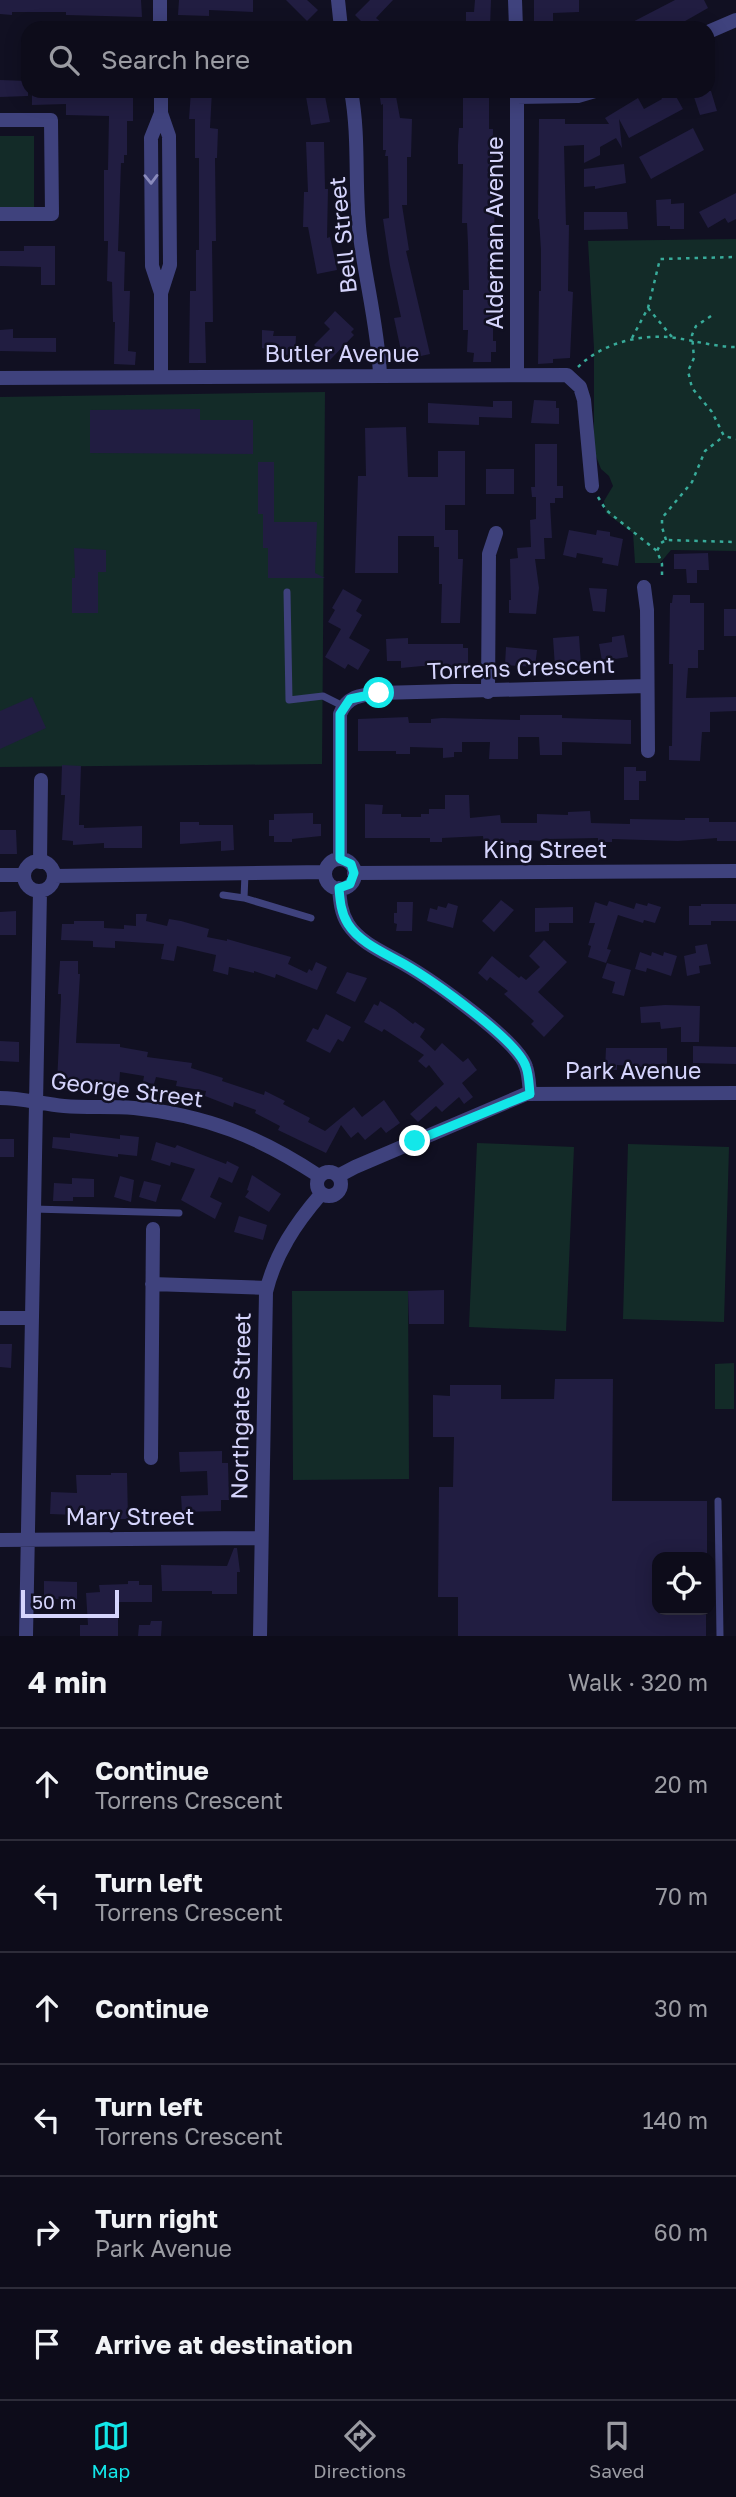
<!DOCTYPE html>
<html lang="en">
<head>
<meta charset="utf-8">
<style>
	:root { --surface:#0d0c1a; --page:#161523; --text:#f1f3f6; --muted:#9a9ba2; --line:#2d2c39; --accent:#13e7e9 }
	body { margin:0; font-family:"Golos Text",sans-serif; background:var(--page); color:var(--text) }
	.controls { position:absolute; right:21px; bottom:21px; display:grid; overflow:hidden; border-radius:14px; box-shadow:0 4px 18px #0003 }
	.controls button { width:63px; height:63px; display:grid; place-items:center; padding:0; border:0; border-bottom:2px solid var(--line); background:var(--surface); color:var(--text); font:35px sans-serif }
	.scale { position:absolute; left:21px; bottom:18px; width:98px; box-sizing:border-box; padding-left:7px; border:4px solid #d5d4fc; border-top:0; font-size:19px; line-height:24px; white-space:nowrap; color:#d5d4fc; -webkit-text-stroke:5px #111022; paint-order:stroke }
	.stop { position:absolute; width:21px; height:21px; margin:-16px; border:5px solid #13e7e9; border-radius:50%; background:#fff }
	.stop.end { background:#13e7e9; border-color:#fff; box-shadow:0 2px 7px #0008 }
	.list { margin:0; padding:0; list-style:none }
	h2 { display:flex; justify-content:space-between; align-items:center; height:91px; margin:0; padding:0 28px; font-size:30px }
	h2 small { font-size:23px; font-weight:400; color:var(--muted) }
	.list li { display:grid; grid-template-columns:46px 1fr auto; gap:21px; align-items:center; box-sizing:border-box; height:112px; padding:0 28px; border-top:2px solid var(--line) }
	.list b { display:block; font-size:26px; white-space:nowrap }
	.list p { margin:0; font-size:23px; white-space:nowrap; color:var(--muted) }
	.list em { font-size:23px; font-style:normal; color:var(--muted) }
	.icon { flex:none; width:38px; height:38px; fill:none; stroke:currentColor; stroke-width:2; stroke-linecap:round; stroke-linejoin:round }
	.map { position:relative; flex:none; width:736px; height:1636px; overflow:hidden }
	.search { position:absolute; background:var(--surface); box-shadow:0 4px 18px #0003; left:21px; right:21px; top:21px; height:77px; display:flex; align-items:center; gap:18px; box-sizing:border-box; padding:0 24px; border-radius:21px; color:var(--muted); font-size:26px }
	.sheet { height:763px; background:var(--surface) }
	nav { display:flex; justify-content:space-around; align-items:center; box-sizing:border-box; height:98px; border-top:2px solid var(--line); background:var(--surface); font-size:19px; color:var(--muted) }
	nav a { display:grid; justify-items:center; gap:4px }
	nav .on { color:var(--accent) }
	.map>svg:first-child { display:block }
	.green { fill:#132b28 }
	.building { fill:#211d41 }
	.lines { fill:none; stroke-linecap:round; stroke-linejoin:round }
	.path { stroke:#38ab9a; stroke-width:2.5; stroke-dasharray:3.5 5; stroke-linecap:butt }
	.service { stroke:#3f427d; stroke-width:7 }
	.minor { stroke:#3f427d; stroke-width:14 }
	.oneway { stroke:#8a8bbc }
	.route { stroke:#13e7e9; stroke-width:9 }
	.labels { text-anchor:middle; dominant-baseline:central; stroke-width:5; stroke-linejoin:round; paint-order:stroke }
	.street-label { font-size:23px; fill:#d5d4fc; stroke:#111022 }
</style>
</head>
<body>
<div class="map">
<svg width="736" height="1636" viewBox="0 0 736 1636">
	<rect width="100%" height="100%" fill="#111022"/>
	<path class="green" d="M0 136H34V208H0Z
		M736 239V551L671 550 660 563H635L633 533 606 513 604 501 613 486 609 476 601 469 594 451V348L588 241Z
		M325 392 322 764 0 767V397Z
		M477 1143 574 1147 566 1331 469 1327Z
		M628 1144 729 1147 724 1322 623 1319Z
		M292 1291H408L409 1479 293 1480Z
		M734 1363V1409H715V1364Z"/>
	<path class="building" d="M0 0H141L142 17 66 15V12H12V15L0 14Z
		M179 0H253V12L209 10V16L178 15Z
		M286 0H307L318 10 307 21Z
		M370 0H393L376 18 382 23 376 28H368L355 15Z
		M475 0H491L490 27 466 28V12H474Z
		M534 0H579V12L553 13V21H534Z
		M675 0H704L708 8 673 28H621Z
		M0 80 28 81V96L0 97Z
		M32 91H97V98H133V121H127V155H124V163H121L118 251 125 252 124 291H130L128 351 136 352 135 365 114 364 115 322H113L112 282 107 281 108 241H104V170H108L109 116 66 115V104L32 105Z
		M191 91H212L210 128 218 129 217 158H215L216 241H212L213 322H205L206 363H189L190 291H196V250H199V158H195V119H189Z
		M305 91H324L330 122 311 125Z
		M379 91H395L400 118 412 119 411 157H407V205H402L409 250 406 251 430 354 403 360 394 318 401 317 390 266 383 219 389 218 388 156H385L386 150H383V104L381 105Z
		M466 91H480V97L489 98V129H493L492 204H494L495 247H493V341H496V352H491V362H473L474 353 467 352 468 330H463V290H469L468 244 467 223H462L463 164H458V145L459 128H463V97H466Z
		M658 91H673L683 109 629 138 619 119 622 148 616 138 600 147V155L584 163V145L564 146 566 225H569L568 291 573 292 570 358 553 359V363L538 364 539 291H541V250L539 219H538L539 119H565V124H609L605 118 638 98 644 109 662 99Z
		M692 91H711L717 111 700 115Z
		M693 128 704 150 651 179 639 157Z
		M306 142H324L325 189H328L327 238 330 237 337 270 317 274 308 227H303L304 192H308Z
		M624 164 626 183 595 189V186L584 187V169Z
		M736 193V219L728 223 725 218 708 228 699 212Z
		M671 199V204L684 203V229H670V226H657L656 200Z
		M584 212H627L628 229 584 230Z
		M24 246H55V285H41V267L0 266V251H24Z
		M335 311 354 329 351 332 354 335 330 360 314 345 330 329 324 323Z
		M13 329V338H56V352L0 351V330Z
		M262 330 274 331 273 336H296L295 355 266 354V349L262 348Z
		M534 400 556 401V408H559V424L531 423Z
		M493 401H512V418L479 417V425L428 423V403L493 407Z
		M200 409V420H253V454L90 453V410Z
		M406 427 408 477H438V451H465V505H445V530H458V559H463L460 623H441L442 584H439V547H434V536H398V573H355L358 476H366L365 428Z
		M535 444H557V486H563V498H555V503H550L552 538H544L545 559H535L539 588 536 614 509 613V600H511L510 559 518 558 517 548 531 547 530 520 536 519V497H532L531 487H535Z
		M258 462H274V522H317L315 573 325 578H268V548H263V514H258Z
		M486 469H514V494H486Z
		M569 530 596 535 597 530 610 532V536L623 539 618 566 602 563 603 558 577 553 576 558 563 555Z
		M74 548 106 550V572H98V613H72V578H75Z
		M708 553 709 570H697V583H687L686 569H674V554Z
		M589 588 607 589 605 612 593 611Z
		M343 589 362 600 356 611 362 615 349 638 370 650 358 670 348 664 345 669 325 657 341 629 328 622 335 610 332 608Z
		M673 595H690V603H704V650H698V668H688L686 698 736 697V711L710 712V732H702L700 761 669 760V746H672L673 664H669L670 603H672Z
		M724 609H736V636H724Z
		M624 635 628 657 602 661 599 644 612 642V637Z
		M579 636 581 665 555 667 553 638Z
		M408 638V644H463V648H468V667L422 666 401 668V661H387L386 639Z
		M506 647 537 650 535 667 505 665Z
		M32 697 46 728 0 749V711Z
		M520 715H562V718L631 720V744L562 742V755H540L539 737H518V759H489L490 742H462V752H454V757L443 758V748L410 747V754H396V751H358V719L408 717 409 723H431V719L442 718 520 720Z
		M62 765 81 766 79 825H84V828L142 826V848H104V843L73 845V841L62 840 65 795H61Z
		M624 767H636V771H646V781H639V800H624Z
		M445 795H469L470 818 500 815 501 823H537V814L568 815V812L590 811 591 823 630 824V819L685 820V818H709V822H736V841H717V838L678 841 612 839V842H598V838L549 839 548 841 519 840V843L484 844 483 836 442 838V842H430V838H365V804L383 805 382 814H401V817H421V814H429V809H445Z
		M313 813V824H321V836L292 839V842H274V836H269V820H274V814Z
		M180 822H199V825H233L234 850 221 851V841L180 844Z
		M0 830H16L17 854H0Z
		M501 900 514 910 494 932 482 921Z
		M609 901 634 909 636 903 647 906 648 903 661 907 655 923 644 920 643 923 618 915 607 949 611 950 606 963 588 957 591 946 588 945 595 923H589L595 902 607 906Z
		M397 902H413L412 931H396L397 924 394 923V913H397Z
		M448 903 458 906 453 928 427 921 430 908 437 910 438 906 446 908Z
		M701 904H736V921H711V925H689V906H701Z
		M573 907V923H549V931L535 932V908Z
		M16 911V935H0V912Z
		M136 914H147L146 921 167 926 169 919 181 921 209 929 207 937 227 941V939L291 957 288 964 307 973 309 969 312 971 316 962 327 967 317 990 276 974 275 978 254 971V973L229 967 228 975 213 971 216 955 177 946 174 961 161 959 164 944 115 941V948L93 947V941L61 940 62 924H74V921H104V928L124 929V925L136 926Z
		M544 940 567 962 538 992 564 1016 544 1037 531 1024 534 1021 504 994 508 991 490 977 487 981 478 973 492 956 519 978 521 976 526 980 540 967 529 956Z
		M707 944 711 964 699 966 700 973 687 976 684 956 696 953 695 946Z
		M640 952 651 956 652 952 663 956 664 952 677 956 671 976 647 968 646 972 635 969Z
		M60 961H78V974H80L76 1043 120 1044V1047L148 1052 147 1057 192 1063 191 1068 223 1078 222 1081 264 1095 265 1091 285 1101 283 1104 310 1118 308 1122 325 1131 354 1107 362 1117 384 1100 400 1123 386 1133 381 1127 365 1140 358 1132 351 1138 341 1125 326 1153 278 1130 280 1126 255 1113 256 1110 234 1102 233 1107 223 1103 205 1096 206 1091 176 1086 177 1081 156 1077 154 1084 143 1082 144 1076 120 1072 119 1086H109V1082L57 1083 61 999V994H58Z
		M607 963 631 970 624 996 612 993 615 982 602 978Z
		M347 972 367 978 355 1002 336 993Z
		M380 1001 395 1010 413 1024 415 1022 425 1029 420 1037 435 1051 442 1043 463 1062 468 1058 477 1070 462 1083 473 1097 464 1104 459 1097 442 1112 436 1106 418 1122 410 1114 444 1084 429 1065 426 1068 418 1061 424 1055 384 1029 382 1032 364 1022 374 1004 378 1006Z
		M665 1005 700 1006 699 1042H681V1027L661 1029 660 1022 641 1023 640 1007Z
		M326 1014 351 1027 343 1042 338 1039 330 1053 306 1041 313 1028 318 1030Z
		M0 1041 19 1042V1062L0 1061Z
		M693 1046 736 1047V1064L693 1063Z
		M606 1048H667V1064H654V1070H644V1067L617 1065V1070H605Z
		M70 1133 120 1139V1135L139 1137 137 1156 118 1154V1157L52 1148 53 1137 70 1138Z
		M0 1139H14V1157H0Z
		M156 1142 175 1148 177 1145 226 1164 227 1161 239 1167 232 1183 219 1177 210 1197 222 1203 215 1219 181 1200 195 1169 171 1162 170 1166 151 1160Z
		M252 1175 281 1194 269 1212 245 1197 249 1191 247 1190Z
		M120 1176 134 1180 131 1202 114 1197Z
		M72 1178 94 1179V1197H73V1201H53L54 1183 72 1184Z
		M144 1181 161 1185 156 1202 139 1197Z
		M239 1216 267 1225 263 1240 234 1232Z
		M444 1290V1324H409L408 1291Z
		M0 1344H12L11 1368 0 1367Z
		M555 1379H613L612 1501H707V1557H657V1610H706V1636H458V1597H438L439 1487H453L454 1437H433V1395L450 1396V1385H501V1399H554Z
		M222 1451V1463H228L229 1500H221V1511L182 1512 181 1496 208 1495 207 1471 180 1472 179 1452Z
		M111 1473H127L128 1519H77V1515L50 1514 51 1492 77 1493 76 1475H111Z
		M234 1548H237L240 1572H237V1594H212V1591H162L161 1565 227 1566Z
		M44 1581 77 1582V1599H44Z
		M128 1581H139V1585H152V1602H118V1636H80V1625H88L86 1593 100 1592 99 1585 128 1584Z
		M151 1621H162L161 1636H138L139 1625H150Z"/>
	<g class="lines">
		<path class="path" d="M648 308 672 337
			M711 316 696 326 692 335 694 358 688 371 692 388 712 412 724 436 736 439
			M632 338 648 308 660 259 736 257
			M578 367C602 343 642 333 676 338 696 341 716 347 736 347
			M598 497 606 510 657 551
			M666 540 662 527V518L692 482 705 451 724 436
			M662 575V564L657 551 661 543 666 540 736 542"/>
		<path class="service" d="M287 592 289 700 323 696 343 706
			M223 895 244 898 311 918
			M244 898 245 874
			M33 1209 179 1213
			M718 1501 720 1636"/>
		<path class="minor" d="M160 0V28
			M338 0 341 28
			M515 0 516 28
			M708 32 736 20
			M351 91C360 139 354 188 360 236 366 283 378 328 380 375
			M517 91V374
			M517 97 578 96 595 91
			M161 113 151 138 152 266 161 293V377
			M0 120H51L52 214H0
			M161 293 170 265 169 136 161 113V91
			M0 378 567 375 580 387 584 400 592 486
			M644 587 647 610 648 751
			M488 692 489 554 496 533
			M340 859V714C347 696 361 695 379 693L647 686
			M325 874a15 15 0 1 1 30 0a15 15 0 1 1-30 0Z
			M24 876a15 15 0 1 1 30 0a15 15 0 1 1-30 0Z
			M40 862 41 780
			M354 873 736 871
			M0 875H24
			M54 876 325 872
			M339 888C340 901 341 913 348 924 360 943 385 953 404 964 430 979 518 1040 526 1067 529 1075 529 1085 530 1094
			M0 1098C22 1098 42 1104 64 1106 87 1108 111 1106 134 1108 206 1115 260 1137 319 1176
			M317 1184a12 12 0 1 1 24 0a12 12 0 1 1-24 0Z
			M338 1176 355 1167 526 1094 736 1093
			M152 1284 267 1288
			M0 1318H31
			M151 1458 153 1229
			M0 1540 260 1538
			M26 1636 40 891
			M260 1636 266 1292C275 1254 296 1223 321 1194"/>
	</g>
	<defs><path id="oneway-chevron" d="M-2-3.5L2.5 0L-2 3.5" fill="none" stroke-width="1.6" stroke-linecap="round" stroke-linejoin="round" transform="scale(1.75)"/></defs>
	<use class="oneway" href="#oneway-chevron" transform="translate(151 179) rotate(89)"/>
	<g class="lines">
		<path class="route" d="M379 693 350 699 340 714V859L351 864 354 873 350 884 339 888C340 901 341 913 348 924 360 943 385 953 404 964 430 979 518 1040 526 1067 529 1075 529 1085 530 1094L415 1141"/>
	</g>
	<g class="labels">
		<g class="street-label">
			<text transform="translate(494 233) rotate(-90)">Alderman Avenue</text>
			<text transform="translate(342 235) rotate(-96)">Bell Street</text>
			<text x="342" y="353">Butler Avenue</text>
			<text transform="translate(521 667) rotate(-2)">Torrens Crescent</text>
			<text x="545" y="849">King Street</text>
			<text x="633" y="1070">Park Avenue</text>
			<text transform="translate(127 1089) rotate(7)">George Street</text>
			<text transform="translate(240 1406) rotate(-89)">Northgate Street</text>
			<text x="130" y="1516">Mary Street</text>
		</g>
	</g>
</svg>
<div class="controls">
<button><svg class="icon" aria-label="locate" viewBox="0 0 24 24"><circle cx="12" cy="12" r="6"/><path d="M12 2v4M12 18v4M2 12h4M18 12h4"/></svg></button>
</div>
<div class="scale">50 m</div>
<div class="stop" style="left:379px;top:693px"></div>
<div class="stop end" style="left:415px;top:1141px"></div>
<div class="search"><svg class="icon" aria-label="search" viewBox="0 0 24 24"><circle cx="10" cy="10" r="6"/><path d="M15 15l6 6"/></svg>Search here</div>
</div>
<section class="sheet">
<h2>4 min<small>Walk · 320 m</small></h2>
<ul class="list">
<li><svg class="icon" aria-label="ahead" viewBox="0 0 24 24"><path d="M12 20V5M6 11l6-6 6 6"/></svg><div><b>Continue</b><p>Torrens Crescent</p></div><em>20 m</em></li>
<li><svg class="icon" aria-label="left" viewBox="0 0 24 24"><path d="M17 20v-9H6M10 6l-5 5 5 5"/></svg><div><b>Turn left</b><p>Torrens Crescent</p></div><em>70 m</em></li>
<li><svg class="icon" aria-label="ahead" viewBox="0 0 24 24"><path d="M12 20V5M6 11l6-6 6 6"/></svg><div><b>Continue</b></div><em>30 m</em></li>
<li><svg class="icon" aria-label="left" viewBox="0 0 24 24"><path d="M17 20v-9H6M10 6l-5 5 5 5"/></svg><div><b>Turn left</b><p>Torrens Crescent</p></div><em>140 m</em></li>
<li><svg class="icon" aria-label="right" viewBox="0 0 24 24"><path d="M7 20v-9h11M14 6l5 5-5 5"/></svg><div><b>Turn right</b><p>Park Avenue</p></div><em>60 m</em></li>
<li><svg class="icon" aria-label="arrive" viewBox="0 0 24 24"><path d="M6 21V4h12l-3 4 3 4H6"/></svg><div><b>Arrive at destination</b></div></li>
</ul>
</section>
<nav>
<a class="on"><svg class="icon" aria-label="map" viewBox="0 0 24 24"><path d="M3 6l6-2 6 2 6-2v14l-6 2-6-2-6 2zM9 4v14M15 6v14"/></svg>Map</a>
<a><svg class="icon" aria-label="directions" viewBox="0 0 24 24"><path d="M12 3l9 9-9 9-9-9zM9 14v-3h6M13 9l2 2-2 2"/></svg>Directions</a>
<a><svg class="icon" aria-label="saved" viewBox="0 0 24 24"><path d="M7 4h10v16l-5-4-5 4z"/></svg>Saved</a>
</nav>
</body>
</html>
